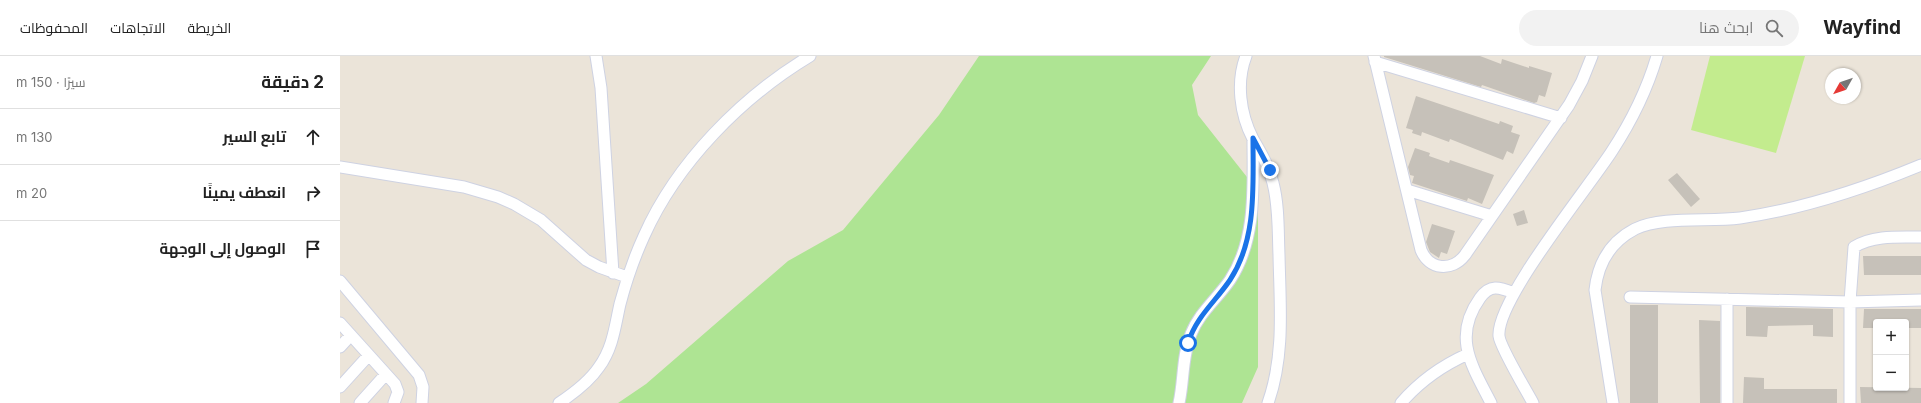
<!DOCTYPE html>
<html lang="ar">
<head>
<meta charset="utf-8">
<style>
	:root { --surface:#fff; --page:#f2f2f2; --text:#222; --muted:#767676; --line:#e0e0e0 }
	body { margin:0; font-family:Inter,Cairo,sans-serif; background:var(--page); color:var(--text); direction:rtl }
	.controls { position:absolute; right:12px; bottom:12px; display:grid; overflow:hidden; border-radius:4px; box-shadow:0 1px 3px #0004 }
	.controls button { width:36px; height:36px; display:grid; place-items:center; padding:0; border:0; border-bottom:1px solid var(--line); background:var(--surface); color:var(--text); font:20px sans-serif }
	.compass { position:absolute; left:1485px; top:12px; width:36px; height:36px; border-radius:50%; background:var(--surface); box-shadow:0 1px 3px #0004; rotate:230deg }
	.stop { position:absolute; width:12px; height:12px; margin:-9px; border:3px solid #1a73e8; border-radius:50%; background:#fff }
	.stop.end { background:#1a73e8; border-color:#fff; box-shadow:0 1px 4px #0008 }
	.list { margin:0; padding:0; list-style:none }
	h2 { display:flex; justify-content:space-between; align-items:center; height:52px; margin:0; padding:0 16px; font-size:17px }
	h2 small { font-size:13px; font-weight:400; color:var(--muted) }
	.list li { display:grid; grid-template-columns:26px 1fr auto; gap:12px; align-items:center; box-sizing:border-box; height:56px; padding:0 16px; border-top:1px solid var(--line) }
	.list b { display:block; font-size:15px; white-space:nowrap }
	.list em { font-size:13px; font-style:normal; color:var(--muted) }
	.icon { flex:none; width:22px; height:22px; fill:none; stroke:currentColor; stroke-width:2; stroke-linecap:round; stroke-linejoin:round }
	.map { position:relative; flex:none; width:1581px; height:347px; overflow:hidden; direction:ltr }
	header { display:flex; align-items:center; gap:24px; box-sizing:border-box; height:56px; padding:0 20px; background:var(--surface); border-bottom:1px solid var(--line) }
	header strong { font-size:19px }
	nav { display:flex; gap:22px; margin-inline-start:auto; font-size:14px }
	.search { width:280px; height:36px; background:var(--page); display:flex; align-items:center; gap:10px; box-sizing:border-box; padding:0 14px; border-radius:22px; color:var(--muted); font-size:15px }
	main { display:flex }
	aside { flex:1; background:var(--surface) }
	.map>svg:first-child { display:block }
	.green { fill:#aee493 }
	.pitch { fill:#c3ec8e }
	.building { fill:#c6c1b9 }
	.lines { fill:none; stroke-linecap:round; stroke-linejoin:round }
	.minor-casing { stroke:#ced2e2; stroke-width:13 }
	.minor { stroke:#fff; stroke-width:11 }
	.route { stroke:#1a73e8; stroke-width:5 }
</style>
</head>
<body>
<header>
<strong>Wayfind</strong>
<div class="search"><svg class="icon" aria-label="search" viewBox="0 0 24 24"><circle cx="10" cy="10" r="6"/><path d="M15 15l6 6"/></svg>ابحث هنا</div>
<nav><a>الخريطة</a><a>الاتجاهات</a><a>المحفوظات</a></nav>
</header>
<main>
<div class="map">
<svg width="1581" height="347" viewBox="0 0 1581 347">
	<rect width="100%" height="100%" fill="#ebe4d9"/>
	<path class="green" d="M639 0H871L852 29 858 59 918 135V311L902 347H278L306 328 448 205 503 174 599 59Z"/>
	<path class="pitch" d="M1370 0H1465L1436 97 1351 74Z"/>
	<path class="building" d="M1044 0H1140L1161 8 1162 3 1189 12V10L1212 17 1205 41 1199 39 1197 46 1194 47 1142 29 1141 31 1044 1Z
		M1076 40 1159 68 1160 65 1173 70 1171 76 1180 79 1173 98 1167 95 1163 104 1110 83 1109 86 1082 76 1081 80 1072 77 1073 74 1066 72Z
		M1075 92 1090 97 1089 100 1109 107 1110 104 1154 119 1142 148 1128 142 1127 145 1072 127 1074 120 1070 119 1068 111Z
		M1337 117 1360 143 1351 151 1328 124Z
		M1184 154 1188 167 1177 170 1173 158Z
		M1092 168 1115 175 1107 198 1101 196 1099 202 1090 196 1086 186Z
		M1523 200H1581V219H1524Z
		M1290 249H1318V347H1290Z
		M1406 251 1493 253V281L1473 280V269L1428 270 1427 281 1406 280Z
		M1524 253H1581V272H1566V266H1536V272H1523Z
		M1359 264 1380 265V347H1360Z
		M1404 321 1424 322V333H1497V347H1403Z
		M1520 331 1581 332V347H1521Z"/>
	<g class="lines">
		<g class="minor-casing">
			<path id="minor" d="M256 0 261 32 273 217
				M906 0C896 26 900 58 913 83 921 97 929 110 933 127 939 150 938 175 939 199 940 249 945 299 928 347
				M1034 0 1081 194C1089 214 1112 216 1125 199L1229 49 1242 25 1252 0
				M1035 6 1221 62
				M0 111 124 131 158 141 174 148 201 164 246 204 259 211 287 221
				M1067 134 1152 160
				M0 225 79 319 83 331 82 347
				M1290 241 1510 246 1581 244
				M1387 243V347
				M0 267 55 328 58 336 54 347
				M0 291 11 279
				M0 331 29 299
				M20 347 46 318
				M219 347C234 337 249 326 259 311 273 292 275 270 280 248 286 225 294 202 304 180 337 106 402 41 470 0
				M839 347C844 325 842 300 851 278 859 257 877 243 890 224 917 183 913 130 913 83
				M1061 347C1080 325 1101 310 1128 298
				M1151 347C1132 310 1112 281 1140 242 1150 228 1159 231 1174 237
				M1193 347C1186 334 1160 291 1159 280 1156 244 1249 131 1272 95 1291 66 1307 34 1317 0
				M1273 347 1255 234C1258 207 1270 186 1295 173 1322 160 1368 166 1400 162 1462 153 1523 133 1581 109
				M1510 347V246L1514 191C1533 179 1559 181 1581 181"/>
		</g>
		<use href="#minor" class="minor"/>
	</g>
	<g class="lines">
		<path class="route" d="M848 287C856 261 875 246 890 224 917 183 913 130 913 82L930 114"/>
	</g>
</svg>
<div class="controls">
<button>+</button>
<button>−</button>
</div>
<svg class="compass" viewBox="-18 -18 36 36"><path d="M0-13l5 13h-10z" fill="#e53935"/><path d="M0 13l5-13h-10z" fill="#767676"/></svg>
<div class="stop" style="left:848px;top:287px"></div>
<div class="stop end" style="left:930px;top:114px"></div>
</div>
<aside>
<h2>2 دقيقة<small>سيرًا · 150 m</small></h2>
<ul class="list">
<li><svg class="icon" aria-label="ahead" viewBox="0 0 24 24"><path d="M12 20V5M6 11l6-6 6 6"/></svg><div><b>تابع السير</b></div><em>130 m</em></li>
<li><svg class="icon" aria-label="right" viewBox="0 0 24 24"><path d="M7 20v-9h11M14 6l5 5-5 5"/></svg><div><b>انعطف يمينًا</b></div><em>20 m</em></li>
<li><svg class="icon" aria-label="arrive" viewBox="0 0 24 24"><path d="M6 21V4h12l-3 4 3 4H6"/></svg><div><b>الوصول إلى الوجهة</b></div></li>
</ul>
</aside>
</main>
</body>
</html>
